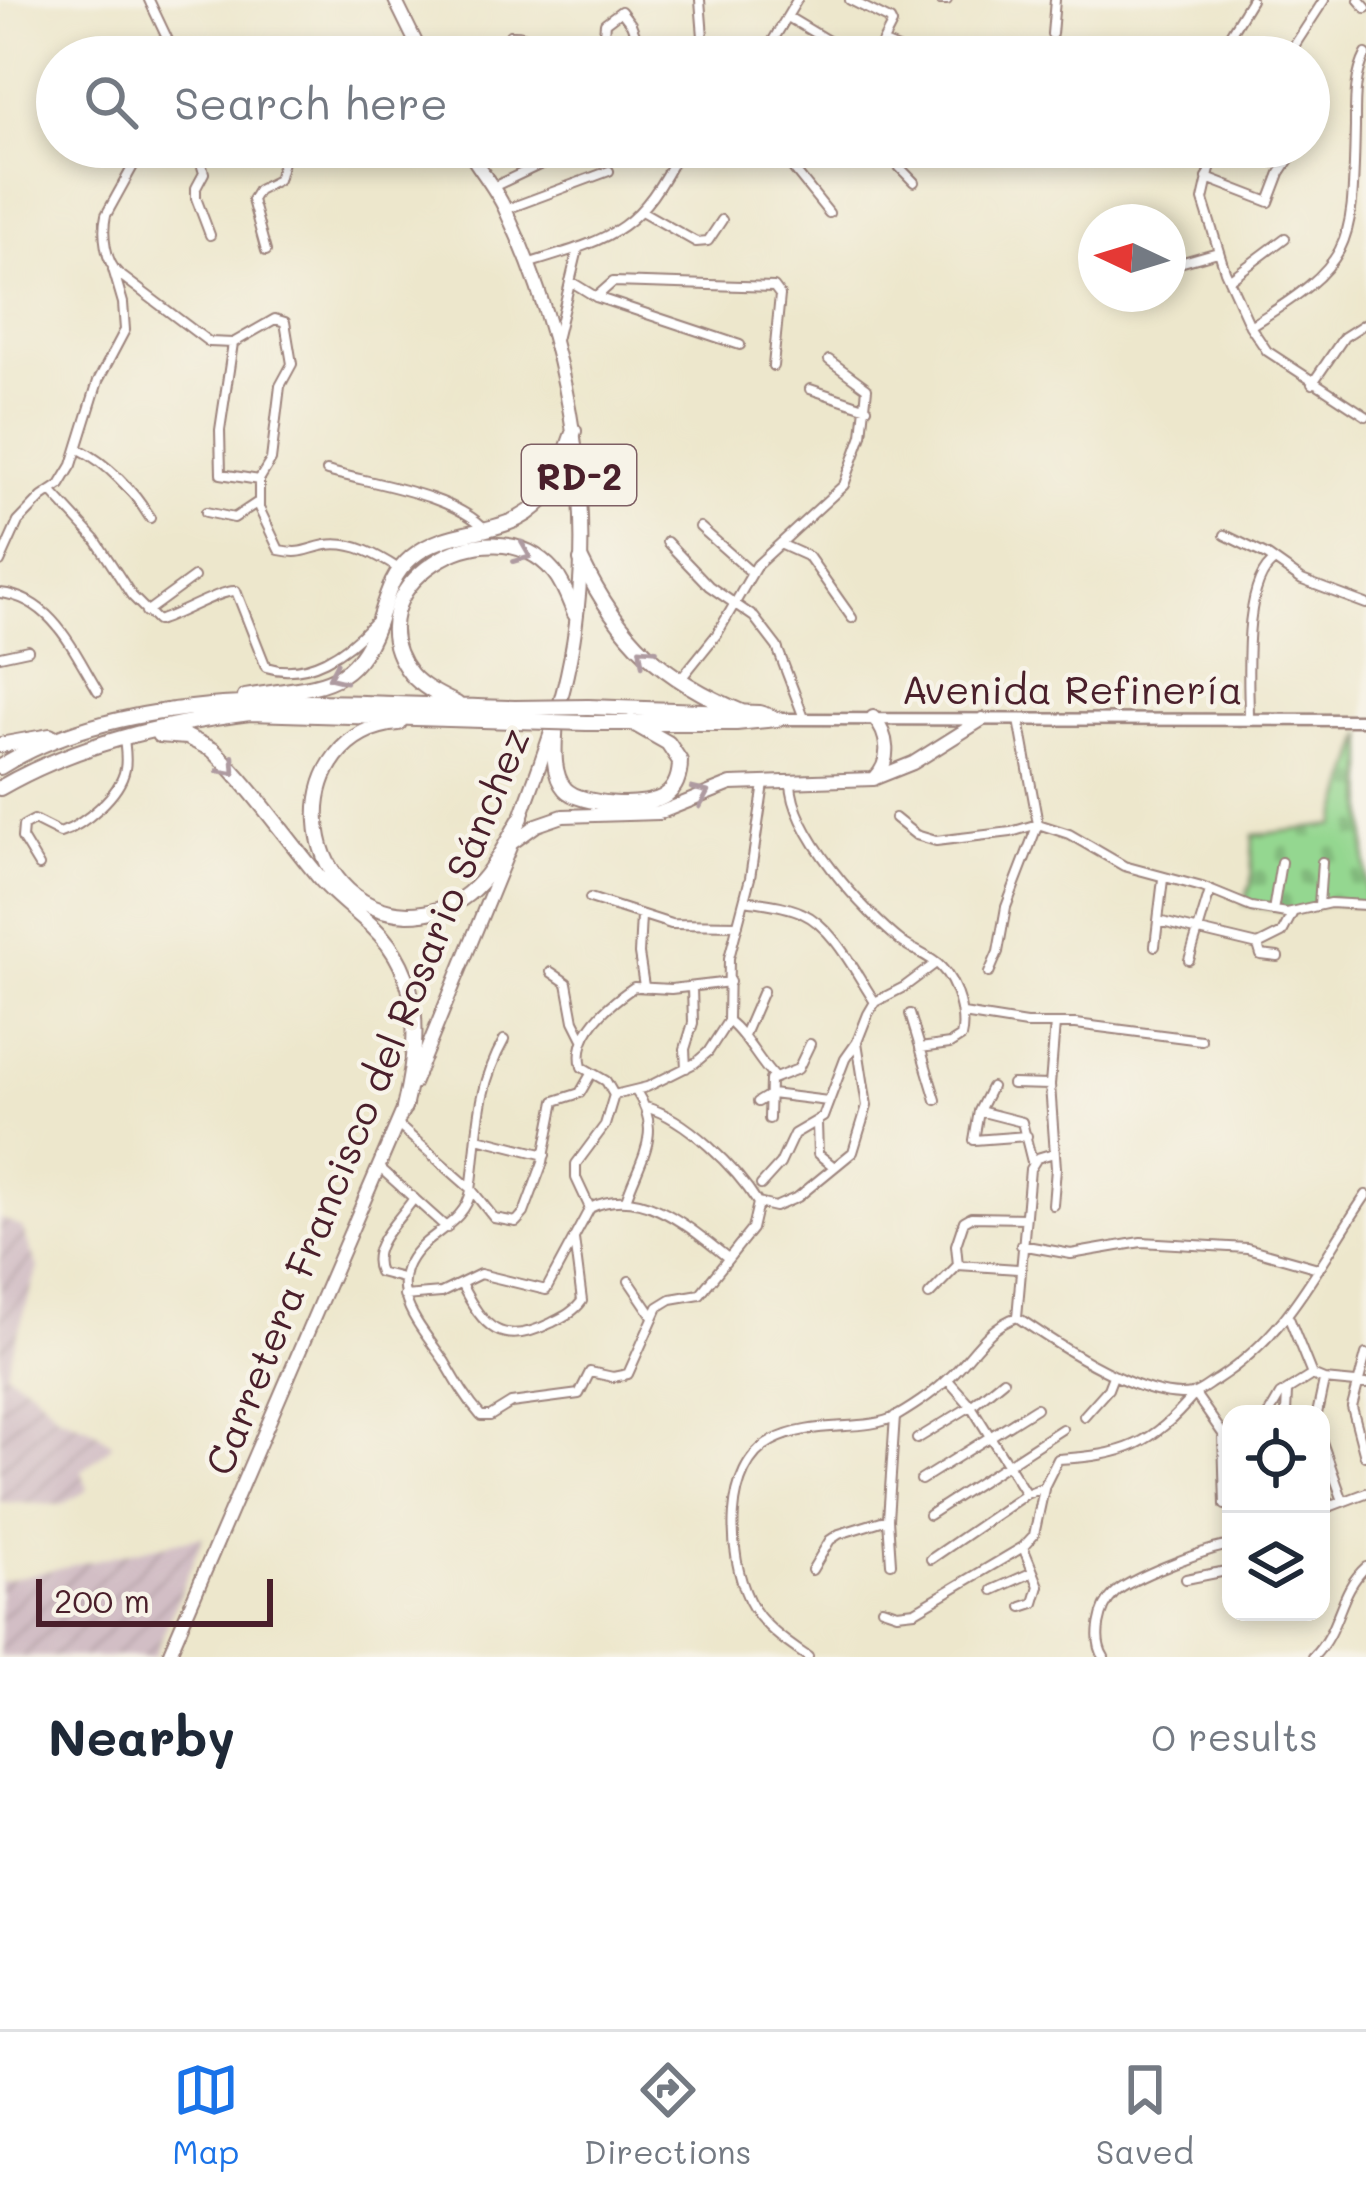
<!DOCTYPE html>
<html lang="en">
<head>
<meta charset="utf-8">
<style>
	:root { --surface:#fff; --page:#f6f6f7; --text:#1f2937; --muted:#747a83; --line:#e0e1e3; --accent:#1a73e8 }
	body { margin:0; font-family:Mali,sans-serif; background:var(--page); color:var(--text) }
	.controls { position:absolute; right:36px; bottom:36px; display:grid; overflow:hidden; border-radius:24px; box-shadow:0 6px 18px #0003 }
	.controls button { width:108px; height:108px; display:grid; place-items:center; padding:0; border:0; border-bottom:3px solid var(--line); background:var(--surface); color:var(--text); font:60px sans-serif }
	.compass { position:absolute; left:1078px; top:204px; width:108px; height:108px; border-radius:50%; background:var(--surface); box-shadow:0 6px 18px #0003; rotate:274deg }
	.scale { position:absolute; left:36px; bottom:30px; width:237px; box-sizing:border-box; padding-left:12px; border:6px solid #4a1f2b; border-top:0; font-size:33px; line-height:42px; white-space:nowrap; color:#4a1f2b; -webkit-text-stroke:9px #f7f3e8; paint-order:stroke }
	.list { margin:0; padding:0; list-style:none }
	h2 { display:flex; justify-content:space-between; align-items:center; height:156px; margin:0; padding:0 48px; font-size:51px }
	h2 small { font-size:39px; font-weight:400; color:var(--muted) }
	.icon { flex:none; width:66px; height:66px; fill:none; stroke:currentColor; stroke-width:2; stroke-linecap:round; stroke-linejoin:round }
	.map { position:relative; flex:none; width:1366px; height:1657px; overflow:hidden }
	.search { position:absolute; background:var(--surface); box-shadow:0 6px 18px #0003; left:36px; right:36px; top:36px; height:132px; display:flex; align-items:center; gap:30px; box-sizing:border-box; padding:0 42px; border-radius:66px; color:var(--muted); font-size:45px }
	.sheet { height:372px; background:var(--surface) }
	nav { display:flex; justify-content:space-around; align-items:center; box-sizing:border-box; height:168px; border-top:3px solid var(--line); background:var(--surface); font-size:33px; color:var(--muted) }
	nav a { display:grid; justify-items:center; gap:6px }
	nav .on { color:var(--accent) }
	.map>svg:first-child { display:block }
	.industrial { fill:url(#industrial-furrows) }
	.cemetery { fill:url(#cemetery-stones); stroke:#6f7b5e; stroke-width:3 }
	.lines { fill:none; stroke-linecap:round; stroke-linejoin:round }
	.minor-casing { stroke:#9c837c; stroke-width:12 }
	.secondary-casing { stroke:#9c837c; stroke-width:15 }
	.primary-casing { stroke:#9c837c; stroke-width:16 }
	.motorway-casing { stroke:#9c837c; stroke-width:18 }
	.minor { stroke:#fff; stroke-width:8 }
	.secondary { stroke:#fff; stroke-width:10 }
	.primary { stroke:#fff; stroke-width:12 }
	.motorway { stroke:#fff; stroke-width:14 }
	.motorway-bridge-casing { stroke:#9c837c; stroke-width:18; stroke-linecap:butt }
	.motorway-bridge { stroke:#fff; stroke-width:14 }
	.oneway { stroke:#ae9aa0 }
	.labels { text-anchor:middle; dominant-baseline:central; stroke-width:9; stroke-linejoin:round; paint-order:stroke }
	.shield { fill:#f7f3e8; stroke:#7e5f64; stroke-width:3 }
	.shield-label { font-size:36px; font-weight:bold; fill:#4a1f2b }
	.street-label { font-size:39px; fill:#4a1f2b; stroke:#f7f3e8 }
</style>
</head>
<body>
<div class="map">
<svg width="1366" height="1657" viewBox="0 0 1366 1657">
	<defs>
		<pattern id="industrial-furrows" width="10" height="10" patternUnits="userSpaceOnUse" patternTransform="scale(3)"><rect width="10" height="10" fill="#d2bec5"/><path d="M-1 1l2-2M0 10L10 0M9 11l2-2" fill="none" stroke="#b6a3a9"/></pattern>
		<pattern id="cemetery-stones" width="16" height="16" patternUnits="userSpaceOnUse" patternTransform="scale(3)"><rect width="16" height="16" fill="#94d790"/><path d="M2 7V4a2 2 0 0 1 4 0v3zM10 15v-3a2 2 0 0 1 4 0v3z" fill="#81b87c"/></pattern>
	</defs>
	<rect width="100%" height="100%" fill="#f7f3e8"/>
	<filter id="ink" filterUnits="userSpaceOnUse"><feTurbulence type="fractalNoise" baseFrequency=".00833" numOctaves="2"/><feDisplacementMap in="SourceGraphic" scale="24" xChannelSelector="R" yChannelSelector="G"/><feConvolveMatrix kernelMatrix="1 2 1 2 8 2 1 2 1" color-interpolation-filters="sRGB"/></filter>
	<filter id="wash" filterUnits="userSpaceOnUse"><feTurbulence type="fractalNoise" baseFrequency=".004" numOctaves="4" result="noise"/><feDisplacementMap in="SourceGraphic" scale="48" xChannelSelector="R" yChannelSelector="G"/><feGaussianBlur stdDeviation="2.7" result="paint"/><feColorMatrix in="noise" values="0 0 0 0 0 0 0 0 0 0 0 0 0 0 0 0 0 1.4 0 .05"/><feComposite in="paint" operator="in"/></filter>
	<g filter="url(#wash)">
		<rect width="100%" height="100%" fill="#ede7cc"/>
		<path class="industrial" d="M0 1218 22 1228 38 1268 6 1372 32 1389 58 1415 93 1429 113 1444 82 1471 88 1490 61 1505 0 1502Z
			M203 1536 154 1657H0V1581Z"/>
		<path class="cemetery" d="M1364 733 1366 905 1330 903 1293 912 1243 904 1251 884 1253 835 1335 825Z"/>
	</g>
	<g filter="url(#ink)">
		<g class="lines">
			<g class="minor-casing">
				<path id="minor" d="M149 0 176 57
					M850 0 890 20 892 24 875 57
					M940 0H947
					M1359 0 1366 8
					M788 17 855 57
					M1052 34 1055 0
					M510 35C528 34 539 41 548 57
					M1227 42 1273 57
					M773 43 787 57
					M884 43 917 57
					M602 57 605 23 621 11 631 24 644 57
					M700 57 704 49 700 0
					M763 57 797 0
					M1222 57 1229 36 1251 0
					M1287 57 1324 0
					M150 147 138 157 106 215C102 233 105 262 119 274L209 342 233 343 275 319 285 322 292 364 280 386 271 460 259 480 221 474 220 430 233 343
					M196 147 204 173 196 188V198L210 235
					M776 147 829 213
					M880 147 914 182
					M1215 147 1203 200 1225 271 1250 326 1267 351 1366 416
					M1215 148 1237 152 1241 147
					M1207 178 1269 202 1280 173 1297 147
					M493 187 577 147
					M507 209 609 171
					M643 212 696 242 708 241 722 220
					M266 251 252 200 258 190 278 180 287 147
					M527 264C615 237 639 232 681 147
					M1176 264 1218 252
					M1229 280 1285 238
					M570 281 596 297 740 345
					M596 297 613 282 774 287 780 295 773 366
					M1250 326C1356 261 1352 246 1355 127 1355 102 1354 77 1366 54
					M556 340 578 249
					M1312 384 1344 337 1366 323
					M810 389 867 408
					M79 449C107 463 134 491 150 518
					M327 471C373 484 454 494 486 530
					M259 480V508L279 550C303 555 305 549 326 545 354 541 377 555 399 569
					M51 491 95 539 132 596 157 621C179 615 219 590 236 591L266 667C307 680 347 652 373 623
					M206 512 234 518 258 502
					M700 527 752 573
					M1225 535 1268 556 1302 580 1366 604
					M667 542 709 586 754 617 777 647 804 718
					M780 544 809 557 852 618
					M0 562 18 522 42 497 60 485 72 465 98 381 125 330 123 303 113 269
					M0 593C52 598 73 650 98 691
					M146 612 194 577
					M0 656 28 650
					M680 680 717 634 757 565 844 485 862 435 867 388 829 360
					M1249 719C1249 681 1241 582 1275 561
					M791 783C792 833 864 912 902 942 914 951 930 956 941 967 957 983 966 1017 961 1037L950 1044 920 1048
					M895 818 916 835 936 841 1011 832 1038 824 1069 834 1124 866 1202 887 1251 907 1286 913 1330 903 1366 905
					M39 866 22 838 23 826 34 820 60 833C84 825 120 795 125 769 127 759 125 748 124 738
					M590 898 671 924 738 925
					M745 900C763 903 785 905 802 913 834 927 856 974 875 1002
					M1319 905 1322 862
					M1273 911 1281 862
					M641 916 639 954 644 986
					M1158 921 1258 945 1282 933 1293 912
					M1258 945 1261 955 1278 957
					M1155 946 1163 879
					M1189 960 1210 891
					M551 972 567 983 574 1021 583 1039
					M989 973 998 952 1006 907 1038 824 1019 720
					M910 1014 936 1100
					M963 1014 1026 1024H1076L1201 1040
					M728 1021C744 1032 757 1059 773 1076
					M744 1035 763 991
					M504 1040C475 1092 479 1134 471 1190 467 1217 442 1228 424 1244 379 1285 419 1324 445 1362 456 1381 466 1399 481 1416H490L511 1403 579 1394 590 1372 613 1377 628 1374 658 1307 671 1299 700 1294 752 1229 758 1203C737 1169 685 1117 645 1107
					M686 1068 685 1049 693 1023 692 987
					M1012 1084 1050 1085
					M991 1087 979 1111 974 1140 1027 1136
					M614 1095 647 1087 695 1063 708 1052 728 1021 729 958 750 878 764 784
					M758 1102 771 1094 828 1101
					M979 1111 1022 1122 1032 1162
					M769 1119 770 1080 798 1069 810 1044
					M817 1123 818 1154 833 1166
					M398 1125 471 1189 494 1218 516 1222 524 1213 543 1162 555 1101 580 1093 591 1074
					M478 1138 545 1155
					M379 1167 447 1228
					M761 1185 780 1164 794 1134 823 1117 845 1059 857 1042
					M626 1200C640 1158 664 1133 636 1091
					M758 1203 775 1207 798 1197 853 1152 867 1106 857 1042 868 1014 875 1002 904 987 936 963
					M1053 1205 1056 1168 1050 1085 1055 1024
					M590 1208 576 1178V1164L605 1125 614 1095 606 1081 582 1067C573 1034 609 1004 634 987L671 989 730 982
					M1021 1245 1071 1254 1141 1242 1247 1248 1318 1268
					M958 1265 956 1245 964 1221 971 1217 1025 1218
					M402 1278 379 1272C367 1246 400 1220 414 1198
					M629 1281 652 1315
					M461 1284C484 1328 501 1348 551 1323 563 1317 574 1312 582 1301L574 1239
					M929 1295 958 1265 1018 1269
					M404 1296 441 1293 480 1274 546 1290 590 1208C641 1183 690 1228 728 1258
					M1017 1317 1030 1169 1037 1158 1054 1153
					M1289 1318 1312 1375
					M948 1380 971 1406 1026 1494
					M1269 1414 1280 1395 1312 1375 1324 1380 1366 1384
					M1286 1414 1287 1392
					M1317 1414 1324 1381
					M1084 1416 1108 1389 1113 1376
					M917 1439 971 1406 1003 1380
					M1321 1439 1343 1501
					M1365 1456 1352 1407 1366 1354
					M921 1480 1036 1408
					M1321 1496 1332 1505
					M1321 1510 1366 1493
					M929 1515 1062 1429
					M931 1559 1026 1494 1044 1487 1058 1459C1125 1455 1151 1446 1195 1394L1223 1434 1225 1505
					M891 1563 888 1519 895 1416
					M812 1570 830 1540 839 1534 888 1519
					M1186 1579 1231 1570
					M993 1590 1033 1572
					M1022 1607 1034 1603 1039 1586 1023 1547
					M882 1608 897 1613 915 1611 1023 1547 1034 1535 1044 1489
					M808 1657C786 1642 761 1625 749 1600 728 1556 722 1467 772 1441 813 1419 864 1433 897 1416 914 1406 935 1392 949 1378 971 1358 987 1327 1017 1317 1056 1344 1144 1403 1192 1394 1200 1392 1209 1384 1216 1380 1291 1332 1317 1266 1366 1195
					M1104 1657C1093 1640 1099 1608 1114 1594 1129 1578 1209 1548 1231 1545
					M1313 1657C1341 1629 1338 1592 1366 1567"/>
			</g>
			<g class="secondary-casing">
				<path id="secondary" d="M777 719 1366 720"/>
			</g>
			<g class="primary-casing">
				<path id="primary" d="M395 0 423 57
					M466 147C478 168 495 187 505 209 572 351 601 520 567 674 556 725 536 774 519 823
					M873 717C889 735 892 761 874 779
					M512 843 537 825 563 816 659 813 731 784 873 779 913 763 983 719
					M413 1084 510 847
					M168 1657 406 1103"/>
			</g>
			<g class="motorway-casing">
				<path id="motorway" d="M581 560C619 639 662 679 744 713
					M245 697C318 684 356 694 381 613 388 591 394 572 412 557 458 519 519 545 555 483 564 468 566 448 574 431
					M457 704C441 696 423 688 411 674 344 588 492 498 554 572 564 584 569 600 575 614
					M588 707 759 713 772 717
					M556 714C556 736 549 771 565 789 580 806 649 809 666 795 677 787 680 774 680 761L668 743 631 722
					M399 723C284 732 292 910 408 914 430 914 452 907 468 894 492 875 506 843 521 818
					M587 723H736L777 719
					M159 735 187 737 213 750C252 788 284 835 319 877 335 896 355 910 373 927 425 977 419 1044 404 1108
					M0 745 50 736
					M0 767C140 679 356 705 515 708
					M0 788C76 744 163 724 250 713L515 721"/>
			</g>
			<use href="#minor" class="minor"/>
			<use href="#secondary" class="secondary"/>
			<use href="#primary" class="primary"/>
			<use href="#motorway" class="motorway"/>
			<g class="motorway-bridge-casing">
				<path id="motorway-bridge" d="M515 708 588 707
					M515 721 587 723"/>
			</g>
			<use href="#motorway-bridge" class="motorway-bridge"/>
		</g>
		<defs><path id="oneway-chevron" d="M-2-3.5L2.5 0L-2 3.5" fill="none" stroke-width="1.6" stroke-linecap="round" stroke-linejoin="round" transform="scale(3)"/></defs>
		<g class="oneway">
			<use href="#oneway-chevron" transform="translate(523 554) rotate(22)"/>
			<use href="#oneway-chevron" transform="translate(645 654) rotate(-137)"/>
			<use href="#oneway-chevron" transform="translate(336 675) rotate(156)"/>
			<use href="#oneway-chevron" transform="translate(229 768) rotate(48)"/>
			<use href="#oneway-chevron" transform="translate(701 795) rotate(-24)"/>
		</g>
	</g>
	<g class="labels">
		<rect class="shield" x="522" y="445" width="114" height="60" rx="9"/>
		<g class="shield-label">
			<text x="579" y="475">RD-2</text>
		</g>
		<g class="street-label">
			<text x="1072" y="688">Avenida Refinería</text>
			<text transform="translate(366 1101) rotate(-68)">Carretera Francisco del Rosario Sánchez</text>
		</g>
	</g>
</svg>
<div class="controls">
<button><svg class="icon" aria-label="locate" viewBox="0 0 24 24"><circle cx="12" cy="12" r="6"/><path d="M12 2v4M12 18v4M2 12h4M18 12h4"/></svg></button>
<button><svg class="icon" aria-label="layers" viewBox="0 0 24 24"><path d="M12 4l9 5-9 5-9-5zM3 14l9 5 9-5"/></svg></button>
</div>
<svg class="compass" viewBox="-18 -18 36 36"><path d="M0-13l5 13h-10z" fill="#e53935"/><path d="M0 13l5-13h-10z" fill="#747a83"/></svg>
<div class="scale">200 m</div>
<div class="search"><svg class="icon" aria-label="search" viewBox="0 0 24 24"><circle cx="10" cy="10" r="6"/><path d="M15 15l6 6"/></svg>Search here</div>
</div>
<section class="sheet">
<h2>Nearby<small>0 results</small></h2>
<ul class="list">
</ul>
</section>
<nav>
<a class="on"><svg class="icon" aria-label="map" viewBox="0 0 24 24"><path d="M3 6l6-2 6 2 6-2v14l-6 2-6-2-6 2zM9 4v14M15 6v14"/></svg>Map</a>
<a><svg class="icon" aria-label="directions" viewBox="0 0 24 24"><path d="M12 3l9 9-9 9-9-9zM9 14v-3h6M13 9l2 2-2 2"/></svg>Directions</a>
<a><svg class="icon" aria-label="saved" viewBox="0 0 24 24"><path d="M7 4h10v16l-5-4-5 4z"/></svg>Saved</a>
</nav>
</body>
</html>
